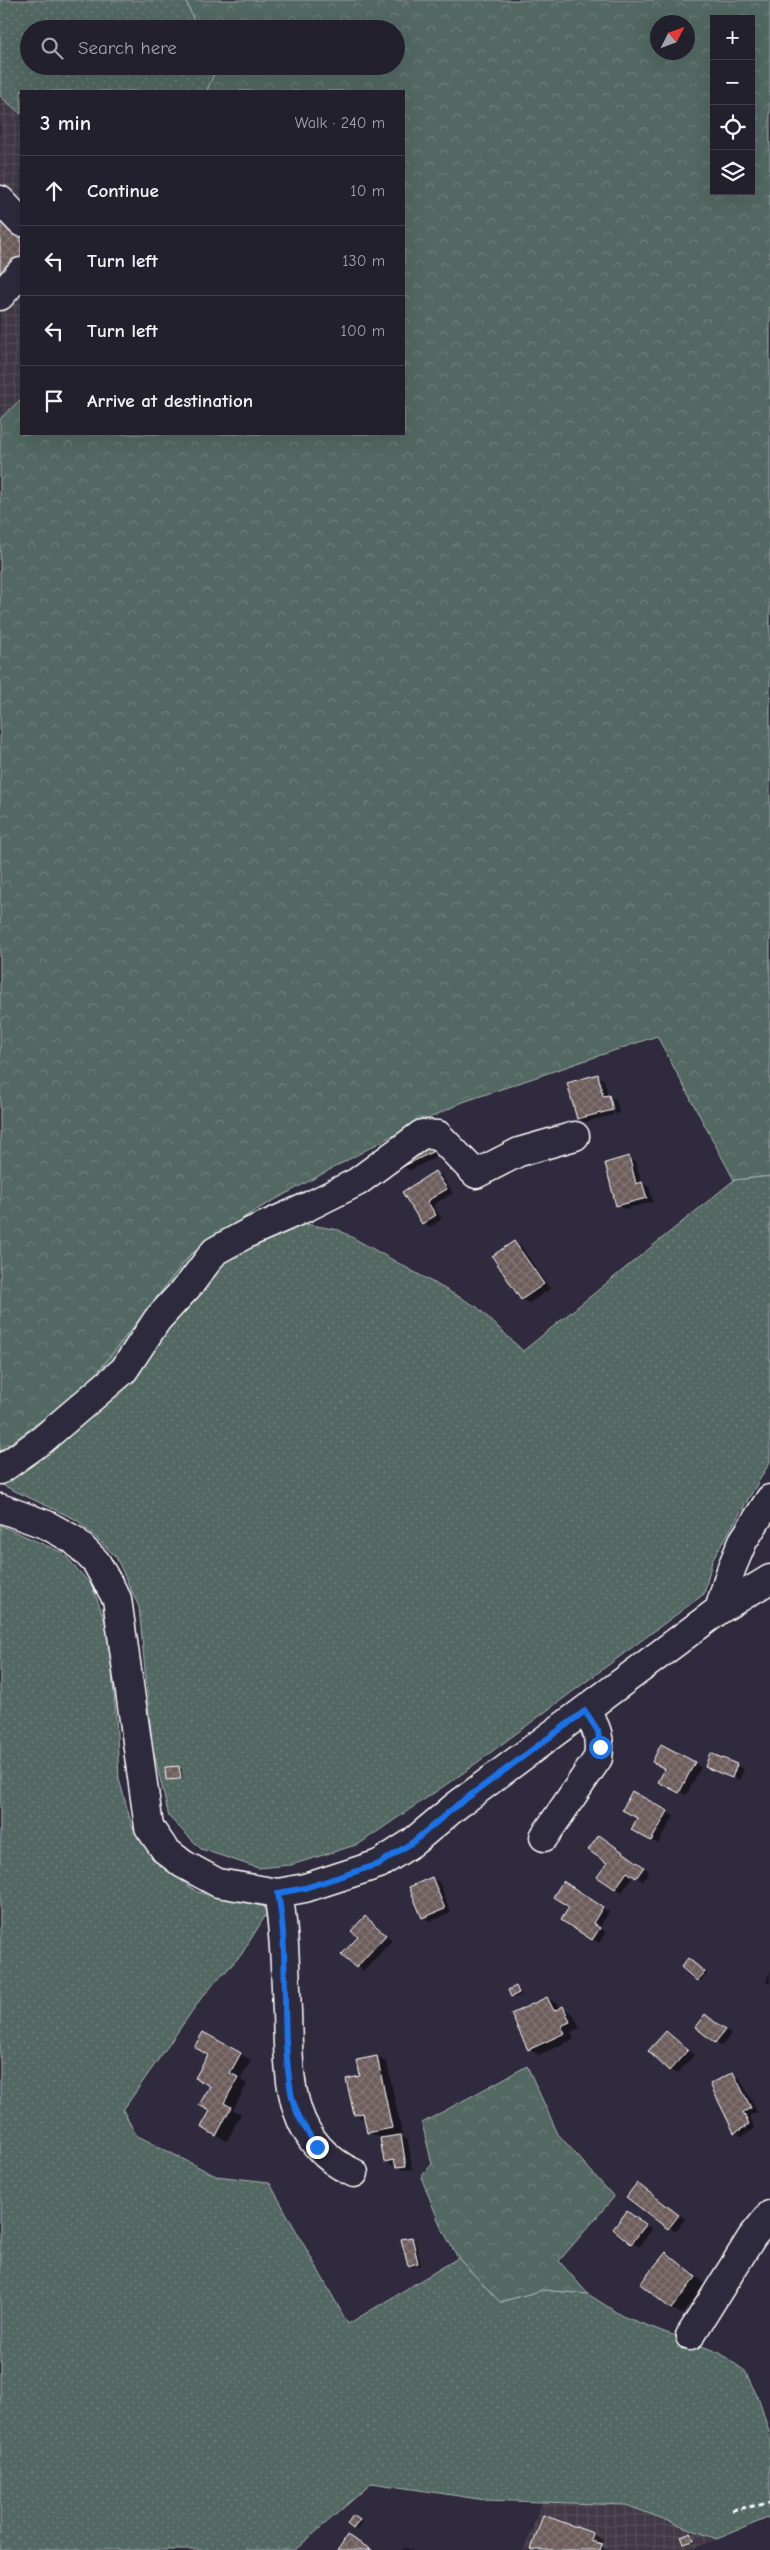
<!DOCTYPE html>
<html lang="en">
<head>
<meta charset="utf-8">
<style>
	:root { --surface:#23202e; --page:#2b2836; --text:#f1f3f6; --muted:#a3a3aa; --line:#403e4a }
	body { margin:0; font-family:"Comic Neue",sans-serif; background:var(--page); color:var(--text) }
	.controls { position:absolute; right:15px; top:15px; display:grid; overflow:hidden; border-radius:0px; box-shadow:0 5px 20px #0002 }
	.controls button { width:45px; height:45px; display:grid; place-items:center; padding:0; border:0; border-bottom:1px solid var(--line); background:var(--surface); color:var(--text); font:25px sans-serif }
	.compass { position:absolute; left:650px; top:15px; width:45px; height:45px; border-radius:50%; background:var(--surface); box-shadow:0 5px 20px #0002; rotate:48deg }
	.stop { position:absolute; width:15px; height:15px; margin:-11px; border:4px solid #1a73e8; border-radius:50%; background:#fff }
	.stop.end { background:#1a73e8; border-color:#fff; box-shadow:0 1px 5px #0008 }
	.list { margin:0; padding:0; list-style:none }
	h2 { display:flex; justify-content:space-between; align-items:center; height:65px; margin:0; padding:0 20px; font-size:21px }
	h2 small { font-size:16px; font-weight:400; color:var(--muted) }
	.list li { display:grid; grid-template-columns:32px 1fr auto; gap:15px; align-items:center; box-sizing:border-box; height:70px; padding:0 20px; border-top:1px solid var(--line) }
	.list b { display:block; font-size:19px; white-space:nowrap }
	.list em { font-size:16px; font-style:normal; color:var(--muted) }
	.icon { flex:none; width:28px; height:28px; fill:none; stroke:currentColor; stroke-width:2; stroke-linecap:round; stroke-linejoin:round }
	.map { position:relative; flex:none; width:770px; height:2550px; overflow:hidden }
	.search { position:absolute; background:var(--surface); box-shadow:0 5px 20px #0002; left:20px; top:20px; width:385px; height:55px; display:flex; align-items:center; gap:12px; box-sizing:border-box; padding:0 18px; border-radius:28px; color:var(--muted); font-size:19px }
	.panel { position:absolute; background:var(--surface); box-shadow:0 5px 20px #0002; left:20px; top:90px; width:385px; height:345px; border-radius:0px }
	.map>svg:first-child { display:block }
	.industrial { fill:url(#industrial-grid) }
	.grass { fill:url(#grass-dots); stroke:#a9b4b0 }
	.forest { fill:url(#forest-crowns); stroke:#a9b4b0; fill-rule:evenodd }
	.shadow { fill:#0007 }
	.building { fill:url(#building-cross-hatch); stroke:#fff }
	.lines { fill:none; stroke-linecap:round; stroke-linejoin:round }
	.minor-casing { stroke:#fff; stroke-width:31 }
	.path { stroke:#fff; stroke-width:3; stroke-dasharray:5 4; stroke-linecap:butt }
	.minor { stroke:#2f2a3d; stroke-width:28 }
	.route { stroke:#1a73e8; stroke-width:6 }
</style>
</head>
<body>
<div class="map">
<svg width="770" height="2550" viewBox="0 0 770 2550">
	<defs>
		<pattern id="industrial-grid" width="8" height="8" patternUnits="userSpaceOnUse" patternTransform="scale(1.25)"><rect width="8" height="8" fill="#423946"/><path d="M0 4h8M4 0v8" fill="none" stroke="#554d58"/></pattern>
		<pattern id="grass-dots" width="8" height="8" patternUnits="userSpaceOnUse" patternTransform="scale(1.25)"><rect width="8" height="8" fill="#536862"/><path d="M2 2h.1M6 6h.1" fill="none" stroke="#6d7f7a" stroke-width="1.8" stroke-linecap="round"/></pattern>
		<pattern id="forest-crowns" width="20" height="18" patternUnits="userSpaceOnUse" patternTransform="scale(1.25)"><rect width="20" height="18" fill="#536862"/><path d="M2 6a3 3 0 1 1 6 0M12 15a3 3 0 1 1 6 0" fill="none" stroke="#6d7f7a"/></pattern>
		<pattern id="building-cross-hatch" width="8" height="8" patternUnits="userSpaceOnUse" patternTransform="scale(1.25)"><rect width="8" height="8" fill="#6d5d5b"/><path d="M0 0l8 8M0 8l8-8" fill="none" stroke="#837574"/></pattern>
	</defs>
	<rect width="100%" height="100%" fill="#2f2a3d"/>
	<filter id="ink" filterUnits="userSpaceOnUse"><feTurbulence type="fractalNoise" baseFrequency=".02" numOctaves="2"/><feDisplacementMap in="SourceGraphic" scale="10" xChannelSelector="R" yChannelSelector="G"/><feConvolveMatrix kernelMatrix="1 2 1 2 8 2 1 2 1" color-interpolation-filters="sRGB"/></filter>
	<g filter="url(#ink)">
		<path class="industrial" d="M0 96 21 114V399L0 419Z
			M542 2502 626 2505 717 2539 689 2550H524Z"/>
		<path class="grass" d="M0 0H186L197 29H29V66H213L215 71 207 91H21V114L0 96Z
			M770 1176V1462L712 1561 704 1594 463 1773 359 1844 291 1865 258 1868 201 1849 169 1817 152 1744 139 1607 116 1557 77 1520 0 1484V1451L85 1388 190 1255 249 1214 339 1230 477 1307 523 1351 734 1180Z
			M0 1525 63 1553 92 1586 108 1629 116 1716 119 1779 132 1826 157 1862 197 1892 270 1908 241 1955 202 1997 123 2110 136 2135 216 2176 269 2182 348 2324 458 2258 500 2302 543 2290 588 2294 622 2316 720 2353 745 2371 759 2400 770 2435V2517L717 2539 626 2505 485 2500 372 2483 295 2550H0Z"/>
		<path class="forest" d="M186 0H770V1176L734 1180 657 1036 463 1102 386 1139 249 1214 190 1255 85 1388 0 1451V419L21 399V434H404V91H207L215 71 213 66H396V29H197ZM714 19H751V191H714ZM658 22H688V52H658Z
			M527 2066 558 2134 614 2197 559 2261 588 2294 543 2290 500 2302 458 2258 441 2227 421 2177 432 2164 422 2123Z"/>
		<path class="shadow" d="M597 1076 604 1080 608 1096 616 1100 619 1113 615 1114 612 1099H609L613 1115 585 1122 578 1118Z
			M432 1146 438 1156 410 1170 403 1166Z
			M629 1158 636 1162 641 1183 649 1187 653 1202 624 1209 617 1205Z
			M435 1172 442 1176 453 1193 433 1205 442 1219 430 1227 423 1223 404 1192Z
			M514 1242 521 1246 550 1289 529 1303 522 1299Z
			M662 1746 701 1767 686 1795 660 1781 667 1769Z
			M711 1755 744 1769 739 1780 707 1766Z
			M179 1767 182 1769 183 1780 168 1779Z
			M633 1793 674 1816 658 1844 633 1829 639 1818Z
			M606 1841 649 1871 643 1881 634 1875 622 1892 616 1888Z
			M432 1878 439 1882 451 1913 430 1921 423 1917Z
			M570 1887 609 1912 599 1928 606 1932 599 1943 593 1939 570 1907Z
			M365 1917 392 1940 364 1971 343 1955 359 1937Z
			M691 1961 707 1974 701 1981 698 1980Z
			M770 1970V1984L766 1982Z
			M516 1987 522 1995 514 1998 512 1996Z
			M547 1998 557 2004 560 2009 563 2008 573 2014 580 2028 571 2032 574 2039 539 2055 529 2049Z
			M706 2016 731 2034 722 2046 716 2042Z
			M666 2032 694 2055 677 2074 670 2070Z
			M203 2034 251 2060 240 2080 247 2084 233 2110 241 2114 227 2141 202 2127 211 2111 212 2085 209 2054Z
			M377 2057 387 2063 402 2134H398L408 2140 412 2169 403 2170 396 2164 391 2165 385 2161 381 2138 368 2132 365 2120 355 2114 362 2077Z
			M733 2074 740 2078 757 2112 749 2116 755 2129 742 2136 735 2132Z
			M638 2184 685 2219 676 2232 628 2197Z
			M634 2216 652 2229 639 2247 614 2229Z
			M412 2238 415 2240 421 2265 412 2267 409 2265Z
			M666 2254 706 2284 682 2314 671 2308Z
			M544 2517 593 2534 603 2540 601 2546 609 2550H532Z
			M357 2518 362 2522 357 2530 348 2524Z
			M691 2534 696 2542 688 2545 685 2544Z
			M404 2548 415 2550H403Z"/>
		<path class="building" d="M0 213 21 235V263L0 283Z
			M598 1074 603 1096 609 1095 613 1110 577 1119 567 1083Z
			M426 1140 432 1152 402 1167 396 1156Z
			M629 1156 636 1184 642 1182 647 1198 616 1206 605 1163Z
			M435 1171 447 1189 427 1201 436 1215 422 1224 402 1192Z
			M514 1241 544 1284 521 1300 492 1256Z
			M661 1744 695 1762 679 1793 658 1782 665 1769 652 1762Z
			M710 1753 737 1764 732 1778 705 1767Z
			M179 1766 181 1779 166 1780 165 1767Z
			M632 1791 668 1811 651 1841 631 1830 637 1818 622 1810Z
			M599 1835 644 1867 636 1878 627 1872 615 1889 597 1877 607 1863 588 1850Z
			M432 1877 445 1909 422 1918 409 1887Z
			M563 1881 603 1907 593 1923 600 1928 592 1940 561 1920 569 1907 553 1897Z
			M365 1916 386 1935 356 1968 341 1955 358 1937 351 1931Z
			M688 1958 705 1972 697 1981 681 1967Z
			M516 1986 519 1993 511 1997 508 1990Z
			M547 1997 554 2011 563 2006 570 2022 561 2026 565 2033 528 2050 511 2014Z
			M705 2014 725 2030 715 2043 695 2027Z
			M666 2031 688 2050 669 2071 648 2051Z
			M203 2032 241 2053 230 2073 238 2077 224 2103 231 2107 216 2136 201 2127 210 2111 199 2105 210 2086 195 2078 208 2055 194 2047Z
			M377 2056 392 2128 367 2133 363 2113 354 2115 346 2079 360 2076 357 2060Z
			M733 2072 751 2108 743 2112 749 2125 734 2133 710 2084Z
			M401 2135 406 2166 396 2167 394 2160 384 2162 380 2138Z
			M637 2183 679 2215 668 2229 626 2197Z
			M627 2211 646 2225 631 2244 613 2229Z
			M412 2237 418 2263 408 2266 401 2239Z
			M666 2252 696 2277 671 2309 640 2284Z
			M353 2515 360 2520 353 2529 347 2524Z
			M543 2515 593 2533 591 2541 602 2544 600 2550H531Z
			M691 2532 694 2541 684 2544 681 2536Z
			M347 2535 372 2550H338Z"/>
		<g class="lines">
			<g class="minor-casing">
				<path id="minor" d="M0 200 21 222
					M0 296 21 272
					M0 1470 42 1440 124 1370 157 1320 191 1283 215 1251 248 1233 307 1207 357 1182 422 1134 438 1135 476 1174 519 1152 575 1136
					M0 1508 47 1525 74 1540 96 1562 117 1599 149 1827 165 1850 183 1864 218 1883 278 1893 305 1888 379 1864 413 1842 456 1806 719 1610 770 1579
					M719 1610 732 1567 743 1541 770 1499
					M544 1837 598 1758C601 1739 597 1726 585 1711
					M278 1893C285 1932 285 1972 287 2011 289 2075 286 2142 354 2173
					M690 2336 752 2237 770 2215"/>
			</g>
			<path class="path" d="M732 2510 770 2503"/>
			<use href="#minor" class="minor"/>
		</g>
	</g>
	<g class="lines" filter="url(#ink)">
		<path class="route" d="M317 2147C306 2130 294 2112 291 2092 280 2026 290 1958 278 1893L305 1888 379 1864 413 1842 456 1806 585 1711 598 1731 600 1747"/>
	</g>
</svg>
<div class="controls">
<button>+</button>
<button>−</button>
<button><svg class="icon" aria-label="locate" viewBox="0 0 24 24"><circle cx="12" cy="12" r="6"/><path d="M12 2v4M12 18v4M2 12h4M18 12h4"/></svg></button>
<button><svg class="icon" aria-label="layers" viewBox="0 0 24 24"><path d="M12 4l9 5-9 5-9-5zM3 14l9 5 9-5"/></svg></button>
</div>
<svg class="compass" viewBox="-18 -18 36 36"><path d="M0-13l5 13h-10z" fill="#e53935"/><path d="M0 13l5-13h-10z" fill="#a3a3aa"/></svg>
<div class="stop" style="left:600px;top:1747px"></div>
<div class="stop end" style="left:317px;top:2147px"></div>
<div class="search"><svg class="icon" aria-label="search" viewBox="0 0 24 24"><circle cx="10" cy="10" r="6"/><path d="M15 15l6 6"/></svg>Search here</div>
<section class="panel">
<h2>3 min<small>Walk · 240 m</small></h2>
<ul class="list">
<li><svg class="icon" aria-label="ahead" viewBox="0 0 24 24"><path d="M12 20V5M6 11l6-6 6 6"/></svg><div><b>Continue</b></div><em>10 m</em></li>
<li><svg class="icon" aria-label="left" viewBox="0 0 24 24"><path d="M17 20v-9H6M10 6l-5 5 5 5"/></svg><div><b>Turn left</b></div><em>130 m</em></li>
<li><svg class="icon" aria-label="left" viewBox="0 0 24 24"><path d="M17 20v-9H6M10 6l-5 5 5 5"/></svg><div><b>Turn left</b></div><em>100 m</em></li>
<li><svg class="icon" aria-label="arrive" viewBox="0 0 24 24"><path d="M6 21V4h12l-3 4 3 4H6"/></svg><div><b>Arrive at destination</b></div></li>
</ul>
</section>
</div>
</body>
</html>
